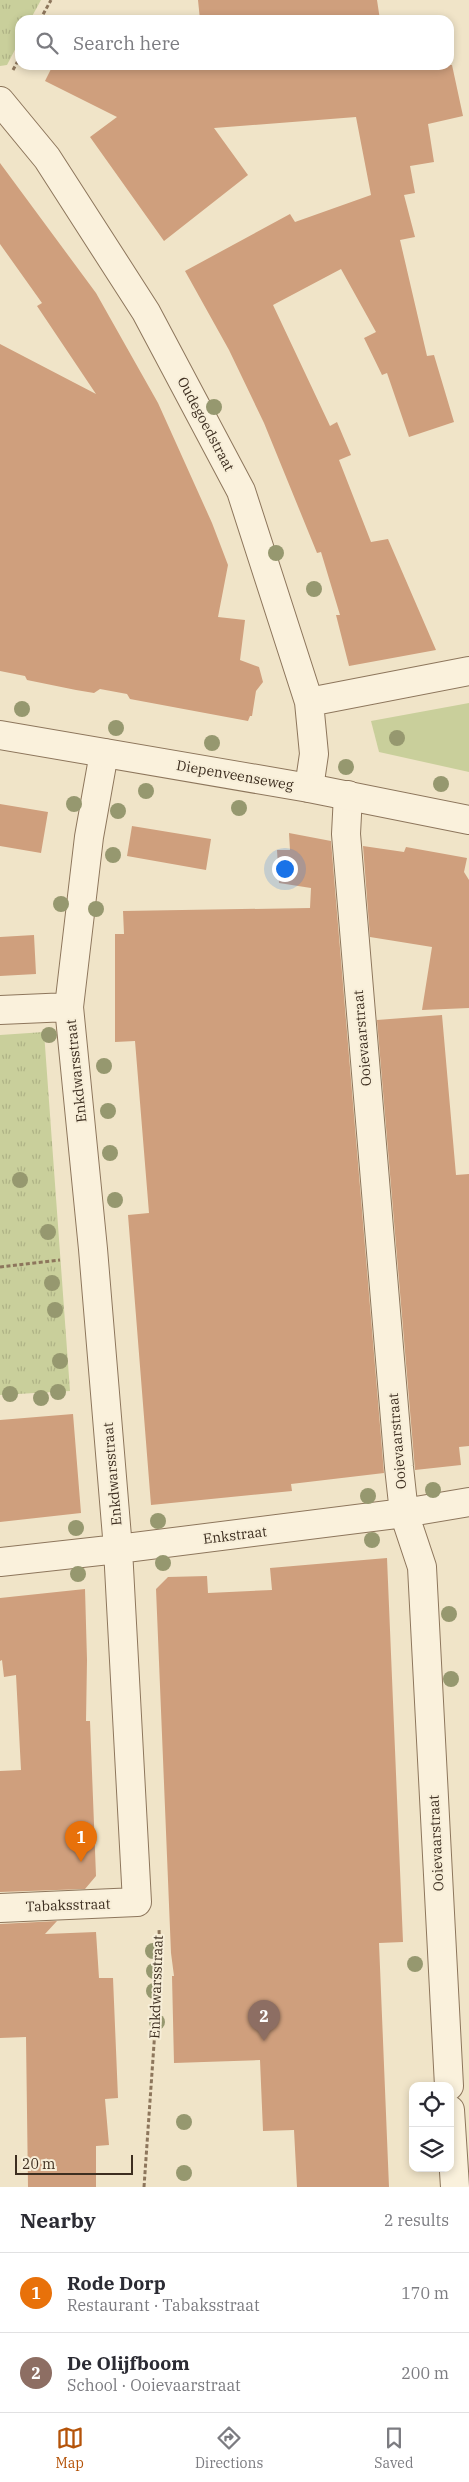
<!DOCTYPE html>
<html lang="en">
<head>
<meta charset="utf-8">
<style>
	:root { --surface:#fff; --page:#f7f7f7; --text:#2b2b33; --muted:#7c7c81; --line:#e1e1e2; --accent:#b45309 }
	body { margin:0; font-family:"IBM Plex Serif",serif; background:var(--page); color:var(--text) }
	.controls { position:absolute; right:15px; bottom:15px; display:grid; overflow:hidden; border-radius:10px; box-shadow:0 2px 8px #0003 }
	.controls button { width:45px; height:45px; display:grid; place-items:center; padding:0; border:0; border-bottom:1px solid var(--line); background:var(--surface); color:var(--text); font:25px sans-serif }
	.scale { position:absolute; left:15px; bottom:12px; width:118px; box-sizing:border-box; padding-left:5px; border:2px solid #3d2e20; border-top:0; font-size:14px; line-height:18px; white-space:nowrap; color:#3d2e20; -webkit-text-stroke:4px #f7eed8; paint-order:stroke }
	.you { position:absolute; left:284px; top:868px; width:18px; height:18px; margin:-12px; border:4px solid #fff; border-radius:50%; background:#1a73e8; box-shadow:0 0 0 8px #1a73e833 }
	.badge { display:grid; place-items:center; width:32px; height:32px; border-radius:50%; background:var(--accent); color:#fff; font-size:16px; font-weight:700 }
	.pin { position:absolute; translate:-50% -41px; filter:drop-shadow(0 1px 2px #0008) }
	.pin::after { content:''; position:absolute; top:26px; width:18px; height:15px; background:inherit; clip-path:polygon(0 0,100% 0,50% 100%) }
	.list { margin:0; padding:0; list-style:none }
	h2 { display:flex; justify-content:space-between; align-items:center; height:65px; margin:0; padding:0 20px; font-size:21px }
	h2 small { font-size:16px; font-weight:400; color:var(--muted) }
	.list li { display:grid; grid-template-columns:32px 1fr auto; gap:15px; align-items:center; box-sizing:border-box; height:80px; padding:0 20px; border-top:1px solid var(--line) }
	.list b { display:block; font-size:19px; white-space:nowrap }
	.list p { margin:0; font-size:16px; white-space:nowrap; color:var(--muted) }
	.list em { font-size:16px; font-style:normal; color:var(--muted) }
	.icon { flex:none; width:28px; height:28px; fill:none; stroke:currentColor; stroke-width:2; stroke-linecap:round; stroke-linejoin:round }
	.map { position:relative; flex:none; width:469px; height:2187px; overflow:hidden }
	.search { position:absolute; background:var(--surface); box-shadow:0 2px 8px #0003; left:15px; right:15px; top:15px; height:55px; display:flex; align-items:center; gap:12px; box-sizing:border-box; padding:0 18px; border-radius:15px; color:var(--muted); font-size:19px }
	.sheet { height:225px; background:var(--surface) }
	nav { display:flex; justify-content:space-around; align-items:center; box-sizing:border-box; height:70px; border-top:1px solid var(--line); background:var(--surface); font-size:14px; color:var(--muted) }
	nav a { display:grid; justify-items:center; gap:2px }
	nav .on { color:var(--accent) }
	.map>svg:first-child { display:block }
	.grass { fill:#c9cf9b }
	.park { fill:url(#park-tufts) }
	.building { fill:#cf9f7d }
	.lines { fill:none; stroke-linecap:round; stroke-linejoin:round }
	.minor-casing { stroke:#8d765c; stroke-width:30 }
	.tertiary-casing { stroke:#8d765c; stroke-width:30 }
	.path { stroke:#8d765c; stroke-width:3; stroke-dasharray:4 2.5; stroke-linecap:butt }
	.minor { stroke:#faf1dc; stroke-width:28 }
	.tertiary { stroke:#faf1dc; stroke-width:28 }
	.tree { fill:#96986f }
	.labels { text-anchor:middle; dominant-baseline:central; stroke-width:4; stroke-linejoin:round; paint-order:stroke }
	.street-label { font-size:14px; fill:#3d2e20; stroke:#f7eed8 }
</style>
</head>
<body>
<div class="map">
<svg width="469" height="2187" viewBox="0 0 469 2187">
	<defs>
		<pattern id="park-tufts" width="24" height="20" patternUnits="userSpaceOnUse" patternTransform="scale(1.25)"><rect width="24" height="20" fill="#c9cf9b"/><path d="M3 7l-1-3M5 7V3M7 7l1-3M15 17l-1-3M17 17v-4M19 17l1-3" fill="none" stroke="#aeb285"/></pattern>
	</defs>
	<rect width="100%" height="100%" fill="#f0e4c8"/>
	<path class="grass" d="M469 703V772L379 752 371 721Z"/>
	<path class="park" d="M0 0H41L30 20H20V40L7 65 0 66Z
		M44 1032 70 1391 0 1395V1035Z"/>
	<path class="building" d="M198 0H377L380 20H200Z
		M53 65H452L463 116 428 124 434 162 410 166 415 193 404 195 415 237 400 240 427 356 434 355 454 422 409 437 387 373 382 375 364 338 376 332 341 269 273 305 330 426 337 422 351 455 339 460 371 542 388 539 436 650 349 666 336 615H340L321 552 317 553 264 423 229 350 185 271 290 214 295 222 371 195 356 117 214 128 248 175 164 241 90 137 117 117 45 81Z
		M0 163 96 293 158 403 212 523 228 565 218 617 245 620 240 660 259 667 263 682 256 691 252 716H250L248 721 130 699 127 694 100 689 94 693 76 690 27 680 25 676 0 671V344L96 394 37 306 42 303 0 244Z
		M0 804 48 812 41 853 0 846Z
		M132 826 211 839 206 870 127 856Z
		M289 833 331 841 384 1473 291 1484 292 1491 151 1505 128 1215 149 1213 135 1041 115 1042V934H124L123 911 310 908 311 888 279 883 277 850H290Z
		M363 846 404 852 406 847 467 858 464 872 469 880V1008L422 1010 432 947 370 937Z
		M34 935 36 974 0 976V937Z
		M442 1015 456 1175 469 1174V1446L459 1447 461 1465 415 1470 377 1020Z
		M73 1414 81 1513 0 1522V1420Z
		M387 1558 403 1942 379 1943 389 2187H297L294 2130 263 2131 260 2060 174 2063 172 1976H174L171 1953 156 1589 168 1577 207 1576 208 1593 272 1590 270 1568Z
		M85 1589 87 1660 86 1721H90L96 1876 85 1889 0 1892V1771L21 1770 16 1675 4 1677 2 1660 0 1661V1598Z
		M57 1921 45 1934 96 1932 99 1978H113L118 2098 105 2099 109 2145 96 2146V2187H28L26 2037 0 2038V1924Z"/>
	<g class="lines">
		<g class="minor-casing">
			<path id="minor" d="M0 101 47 158 146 312 241 491 309 702 314 754 309 788
				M309 702 469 671
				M348 795 346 834 399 1467 404 1513 422 1567 449 2086
				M0 1010 69 1007
				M0 1562 118 1549 404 1513 469 1502
				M0 1908 137 1902 118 1549 93 1249 69 1007 89 837 104 753
				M450 2110 455 2187"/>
		</g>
		<g class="tertiary-casing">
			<path id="tertiary" d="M0 735 309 788 469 820"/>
		</g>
		<path class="path" d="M40 20 51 0
			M13 70 20 57
			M0 1267 60 1260
			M144 2187 160 1958 159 1929"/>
		<use href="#minor" class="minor"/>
		<use href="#tertiary" class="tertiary"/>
	</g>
	<g class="tree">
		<circle cx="214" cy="407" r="8"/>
		<circle cx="276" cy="553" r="8"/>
		<circle cx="314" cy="589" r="8"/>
		<circle cx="22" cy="709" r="8"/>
		<circle cx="116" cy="728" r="8"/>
		<circle cx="397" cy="738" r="8"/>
		<circle cx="212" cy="743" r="8"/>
		<circle cx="346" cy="767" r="8"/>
		<circle cx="441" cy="784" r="8"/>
		<circle cx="146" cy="791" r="8"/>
		<circle cx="74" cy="804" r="8"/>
		<circle cx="239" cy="808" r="8"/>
		<circle cx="118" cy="811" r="8"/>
		<circle cx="113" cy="855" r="8"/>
		<circle cx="61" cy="904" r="8"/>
		<circle cx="96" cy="909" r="8"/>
		<circle cx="49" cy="1035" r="8"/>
		<circle cx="104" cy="1066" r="8"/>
		<circle cx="108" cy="1111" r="8"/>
		<circle cx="110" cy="1153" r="8"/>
		<circle cx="20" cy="1180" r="8"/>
		<circle cx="115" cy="1200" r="8"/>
		<circle cx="48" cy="1232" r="8"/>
		<circle cx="52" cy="1283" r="8"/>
		<circle cx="55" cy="1310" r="8"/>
		<circle cx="60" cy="1361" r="8"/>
		<circle cx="58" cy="1392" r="8"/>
		<circle cx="10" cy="1394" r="8"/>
		<circle cx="41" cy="1398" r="8"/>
		<circle cx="433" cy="1490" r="8"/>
		<circle cx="368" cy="1496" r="8"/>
		<circle cx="158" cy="1521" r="8"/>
		<circle cx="76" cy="1528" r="8"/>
		<circle cx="372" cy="1540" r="8"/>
		<circle cx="163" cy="1563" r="8"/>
		<circle cx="78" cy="1574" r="8"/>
		<circle cx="449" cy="1614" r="8"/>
		<circle cx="451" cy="1679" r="8"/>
		<circle cx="153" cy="1951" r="8"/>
		<circle cx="415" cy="1964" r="8"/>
		<circle cx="154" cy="1971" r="8"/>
		<circle cx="154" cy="1991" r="8"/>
		<circle cx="157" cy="2022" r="8"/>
		<circle cx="184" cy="2122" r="8"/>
		<circle cx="184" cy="2173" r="8"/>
	</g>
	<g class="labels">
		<g class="street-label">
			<text transform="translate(206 424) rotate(62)">Oudegoedstraat</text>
			<text transform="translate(235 775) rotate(10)">Diepenveenseweg</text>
			<text transform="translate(362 1038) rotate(-95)">Ooievaarstraat</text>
			<text transform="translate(76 1071) rotate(-96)">Enkdwarsstraat</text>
			<text transform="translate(397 1441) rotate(-95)">Ooievaarstraat</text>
			<text transform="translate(112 1474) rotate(-95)">Enkdwarsstraat</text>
			<text transform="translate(235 1535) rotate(-7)">Enkstraat</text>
			<text transform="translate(436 1843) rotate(-93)">Ooievaarstraat</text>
			<text transform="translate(68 1905) rotate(-2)">Tabaksstraat</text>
			<text transform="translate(156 1987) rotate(-88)">Enkdwarsstraat</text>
		</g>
	</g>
</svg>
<div class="controls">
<button><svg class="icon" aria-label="locate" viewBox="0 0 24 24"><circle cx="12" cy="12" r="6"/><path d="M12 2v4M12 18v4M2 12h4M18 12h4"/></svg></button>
<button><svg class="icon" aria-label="layers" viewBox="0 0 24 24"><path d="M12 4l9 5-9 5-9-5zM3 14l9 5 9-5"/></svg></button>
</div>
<div class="scale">20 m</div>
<div class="you"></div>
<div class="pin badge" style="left:81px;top:1862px;background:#e8710a">1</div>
<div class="pin badge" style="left:264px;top:2041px;background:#8d6e63">2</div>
<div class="search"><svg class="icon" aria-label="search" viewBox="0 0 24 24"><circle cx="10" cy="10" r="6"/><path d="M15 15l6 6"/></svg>Search here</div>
</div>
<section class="sheet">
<h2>Nearby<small>2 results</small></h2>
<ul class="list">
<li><span class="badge" style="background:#e8710a">1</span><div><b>Rode Dorp</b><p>Restaurant · Tabaksstraat</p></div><em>170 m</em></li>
<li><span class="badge" style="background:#8d6e63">2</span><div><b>De Olijfboom</b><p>School · Ooievaarstraat</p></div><em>200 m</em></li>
</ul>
</section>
<nav>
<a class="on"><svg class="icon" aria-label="map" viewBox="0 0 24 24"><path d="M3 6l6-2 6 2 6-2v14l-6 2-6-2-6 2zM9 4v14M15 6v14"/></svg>Map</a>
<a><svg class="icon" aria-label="directions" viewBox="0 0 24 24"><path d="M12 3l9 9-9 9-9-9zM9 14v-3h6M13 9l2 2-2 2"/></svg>Directions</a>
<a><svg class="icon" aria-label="saved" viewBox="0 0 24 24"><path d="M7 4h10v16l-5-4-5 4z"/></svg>Saved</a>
</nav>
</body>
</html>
